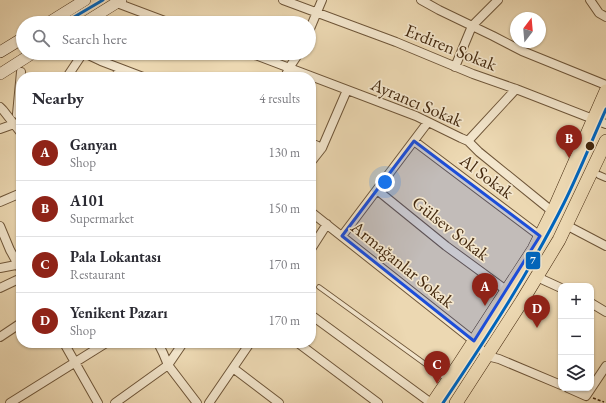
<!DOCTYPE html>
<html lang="en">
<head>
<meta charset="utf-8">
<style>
	:root { --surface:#fff; --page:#f7f7f7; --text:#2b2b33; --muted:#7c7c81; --line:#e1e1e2; --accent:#8f2418 }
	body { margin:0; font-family:"EB Garamond",serif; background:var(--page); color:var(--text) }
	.controls { position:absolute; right:12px; bottom:12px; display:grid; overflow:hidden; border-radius:8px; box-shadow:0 1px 3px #0004 }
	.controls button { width:36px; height:36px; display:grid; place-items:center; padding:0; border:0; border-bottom:1px solid var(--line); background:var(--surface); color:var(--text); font:20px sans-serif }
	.compass { position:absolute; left:510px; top:12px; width:36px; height:36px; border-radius:50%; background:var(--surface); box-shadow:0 1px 3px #0004; rotate:16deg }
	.you { position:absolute; left:385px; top:182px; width:14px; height:14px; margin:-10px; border:3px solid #fff; border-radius:50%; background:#1a73e8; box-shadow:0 0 0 6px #1a73e833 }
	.badge { display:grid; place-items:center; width:26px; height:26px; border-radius:50%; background:var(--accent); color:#fff; font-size:13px; font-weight:700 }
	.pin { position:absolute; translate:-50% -33px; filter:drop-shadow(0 1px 2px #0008) }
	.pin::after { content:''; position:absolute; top:21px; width:14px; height:12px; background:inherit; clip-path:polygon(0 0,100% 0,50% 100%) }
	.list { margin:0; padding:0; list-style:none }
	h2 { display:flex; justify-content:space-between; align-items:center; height:52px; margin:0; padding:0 16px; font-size:17px }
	h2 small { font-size:13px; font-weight:400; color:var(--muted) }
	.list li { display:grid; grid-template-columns:26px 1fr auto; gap:12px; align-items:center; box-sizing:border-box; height:56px; padding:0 16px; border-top:1px solid var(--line) }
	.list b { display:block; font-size:15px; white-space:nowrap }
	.list p { margin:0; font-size:13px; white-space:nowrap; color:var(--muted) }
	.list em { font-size:13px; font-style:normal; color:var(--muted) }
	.icon { flex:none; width:22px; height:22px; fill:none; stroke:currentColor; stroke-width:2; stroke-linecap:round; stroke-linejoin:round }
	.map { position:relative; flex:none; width:606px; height:403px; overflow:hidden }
	.search { position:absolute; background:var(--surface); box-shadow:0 1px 3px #0004; left:16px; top:16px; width:300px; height:44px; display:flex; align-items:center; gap:10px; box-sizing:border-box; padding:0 14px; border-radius:22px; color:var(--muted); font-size:15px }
	.panel { position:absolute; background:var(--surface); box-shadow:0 1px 3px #0004; left:16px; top:72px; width:300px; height:276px; border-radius:16px }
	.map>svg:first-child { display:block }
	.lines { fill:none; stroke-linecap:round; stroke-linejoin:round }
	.service-casing { stroke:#6e5538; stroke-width:5.5 }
	.pedestrian-casing { stroke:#6e5538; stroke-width:8 }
	.minor-casing { stroke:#6e5538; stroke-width:10 }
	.secondary-casing { stroke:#44290f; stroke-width:12 }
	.primary-casing { stroke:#44290f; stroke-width:14 }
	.path { stroke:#44290f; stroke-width:1.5; stroke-dasharray:3 2; stroke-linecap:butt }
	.service { stroke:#f3e6cd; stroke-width:4 }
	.pedestrian { stroke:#f3e6cd; stroke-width:6 }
	.minor { stroke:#f3e6cd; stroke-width:8 }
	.secondary { stroke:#f3e6cd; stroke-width:11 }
	.primary { stroke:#ecd8b2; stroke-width:13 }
	.tram-1-casing { stroke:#f3e6cd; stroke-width:6 }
	.tram-1 { stroke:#0065bd; stroke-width:3 }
	.marked { fill:#1d4ed8; fill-opacity:0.2; stroke:#1d4ed8; stroke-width:3; stroke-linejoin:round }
	.stop-dot { fill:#44290f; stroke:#f3e6cd; stroke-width:1.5 }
	.labels { text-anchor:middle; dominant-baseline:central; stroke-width:3.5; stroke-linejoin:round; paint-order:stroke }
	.street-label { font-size:18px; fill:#44290f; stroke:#f3e6cd }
	.line-badge { stroke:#f3e6cd; stroke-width:1.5 }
	.badge-label { font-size:11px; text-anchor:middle; font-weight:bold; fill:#fff }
</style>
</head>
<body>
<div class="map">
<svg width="606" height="403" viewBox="0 0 606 403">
	<rect width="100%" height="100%" fill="#ecd8b2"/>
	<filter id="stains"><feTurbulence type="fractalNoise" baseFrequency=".005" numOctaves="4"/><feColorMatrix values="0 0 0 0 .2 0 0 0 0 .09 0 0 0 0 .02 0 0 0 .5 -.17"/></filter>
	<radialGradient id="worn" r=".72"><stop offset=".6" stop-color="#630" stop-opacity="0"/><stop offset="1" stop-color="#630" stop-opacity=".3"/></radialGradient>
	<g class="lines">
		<g class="service-casing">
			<path id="service" d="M319 287 446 379"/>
		</g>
		<g class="pedestrian-casing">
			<path id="pedestrian" d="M599 175 606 178"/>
		</g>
		<g class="minor-casing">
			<path id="minor" d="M283 0 396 42 473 74 516 89 606 124
				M421 0 439 10 493 36 522 51 606 85
				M590 0 599 13 606 17
				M117 3 170 23
				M309 31 322 0
				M84 53 101 61 143 77
				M250 53 416 116 461 138 468 141 479 152 553 212
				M455 67 472 26 498 0
				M67 77 83 53
				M115 77 121 69
				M285 77 289 68 299 53
				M0 107 3 110 21 133
				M17 114 21 72
				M0 129 14 124
				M414 141 540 236
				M468 141 516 89
				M311 143 322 148
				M311 162 322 148 347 90
				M377 190 446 246 506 290
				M0 202 21 193
				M311 212 474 341 487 356 499 359 561 385
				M566 225 606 246
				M0 226 10 250 21 270
				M342 236 428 122
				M311 249 327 224
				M0 268 21 264
				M537 277 561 288
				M0 288 21 278
				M591 303 606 312
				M311 315 431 403
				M0 337 21 323
				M64 343 98 403
				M158 343 163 353 168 365 197 403
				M298 343 378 403
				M233 368 279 403
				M568 388 586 396 606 366
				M10 403 106 343
				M115 403 168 365 183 343
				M209 403 250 343"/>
		</g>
		<g class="secondary-casing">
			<path id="secondary" d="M48 23 85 0
				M84 23 121 0
				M0 52 23 38
				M0 74 33 53"/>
		</g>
		<g class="primary-casing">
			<path id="primary" d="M433 403 460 363 534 249 555 207 606 91
				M456 403 522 301 559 240 606 141"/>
		</g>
		<path class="path" d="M593 398 604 402"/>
		<use href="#service" class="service"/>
		<use href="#pedestrian" class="pedestrian"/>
		<use href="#minor" class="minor"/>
		<use href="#secondary" class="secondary"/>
		<use href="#primary" class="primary"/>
		<g class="tram-1-casing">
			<path id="tram-1" d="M64 23 103 0
				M443 403C486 339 529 273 564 203 579 173 592 140 606 109"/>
		</g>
		<use href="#tram-1" class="tram-1"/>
	</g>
	<path class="marked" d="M414 141 540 236 474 341 342 236Z"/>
	<circle class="stop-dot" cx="590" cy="146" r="5"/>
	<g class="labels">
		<g class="street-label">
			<text transform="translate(451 47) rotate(22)">Erdiren Sokak</text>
			<text transform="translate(417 102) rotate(23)">Ayrancı Sokak</text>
			<text transform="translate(487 176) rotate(37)">Al Sokak</text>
			<text transform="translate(451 228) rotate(38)">Gülsev Sokak</text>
			<text transform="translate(403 264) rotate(39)">Armağanlar Sokak</text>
		</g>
	</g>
	<rect class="line-badge" x="525" y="251" width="16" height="19" rx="4" fill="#0065bd"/>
	<g class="badge-label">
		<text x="533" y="264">7</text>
	</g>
	<rect width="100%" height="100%" filter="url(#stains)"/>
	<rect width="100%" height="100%" fill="url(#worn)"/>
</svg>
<div class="controls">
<button>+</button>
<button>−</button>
<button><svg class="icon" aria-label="layers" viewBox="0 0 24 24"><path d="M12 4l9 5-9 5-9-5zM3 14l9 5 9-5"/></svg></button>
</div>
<svg class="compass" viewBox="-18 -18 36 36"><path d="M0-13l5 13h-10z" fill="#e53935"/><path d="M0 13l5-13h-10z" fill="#7c7c81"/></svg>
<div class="you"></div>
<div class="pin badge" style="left:485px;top:306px">A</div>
<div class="pin badge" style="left:569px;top:158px">B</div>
<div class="pin badge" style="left:437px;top:384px">C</div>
<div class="pin badge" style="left:537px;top:328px">D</div>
<div class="search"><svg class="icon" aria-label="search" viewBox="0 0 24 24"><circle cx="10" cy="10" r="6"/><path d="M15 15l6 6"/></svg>Search here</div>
<section class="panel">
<h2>Nearby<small>4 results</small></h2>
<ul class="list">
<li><span class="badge">A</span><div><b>Ganyan</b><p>Shop</p></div><em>130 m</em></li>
<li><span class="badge">B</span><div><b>A101</b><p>Supermarket</p></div><em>150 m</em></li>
<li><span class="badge">C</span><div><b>Pala Lokantası</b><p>Restaurant</p></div><em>170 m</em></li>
<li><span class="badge">D</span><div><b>Yenikent Pazarı</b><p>Shop</p></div><em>170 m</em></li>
</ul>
</section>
</div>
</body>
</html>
